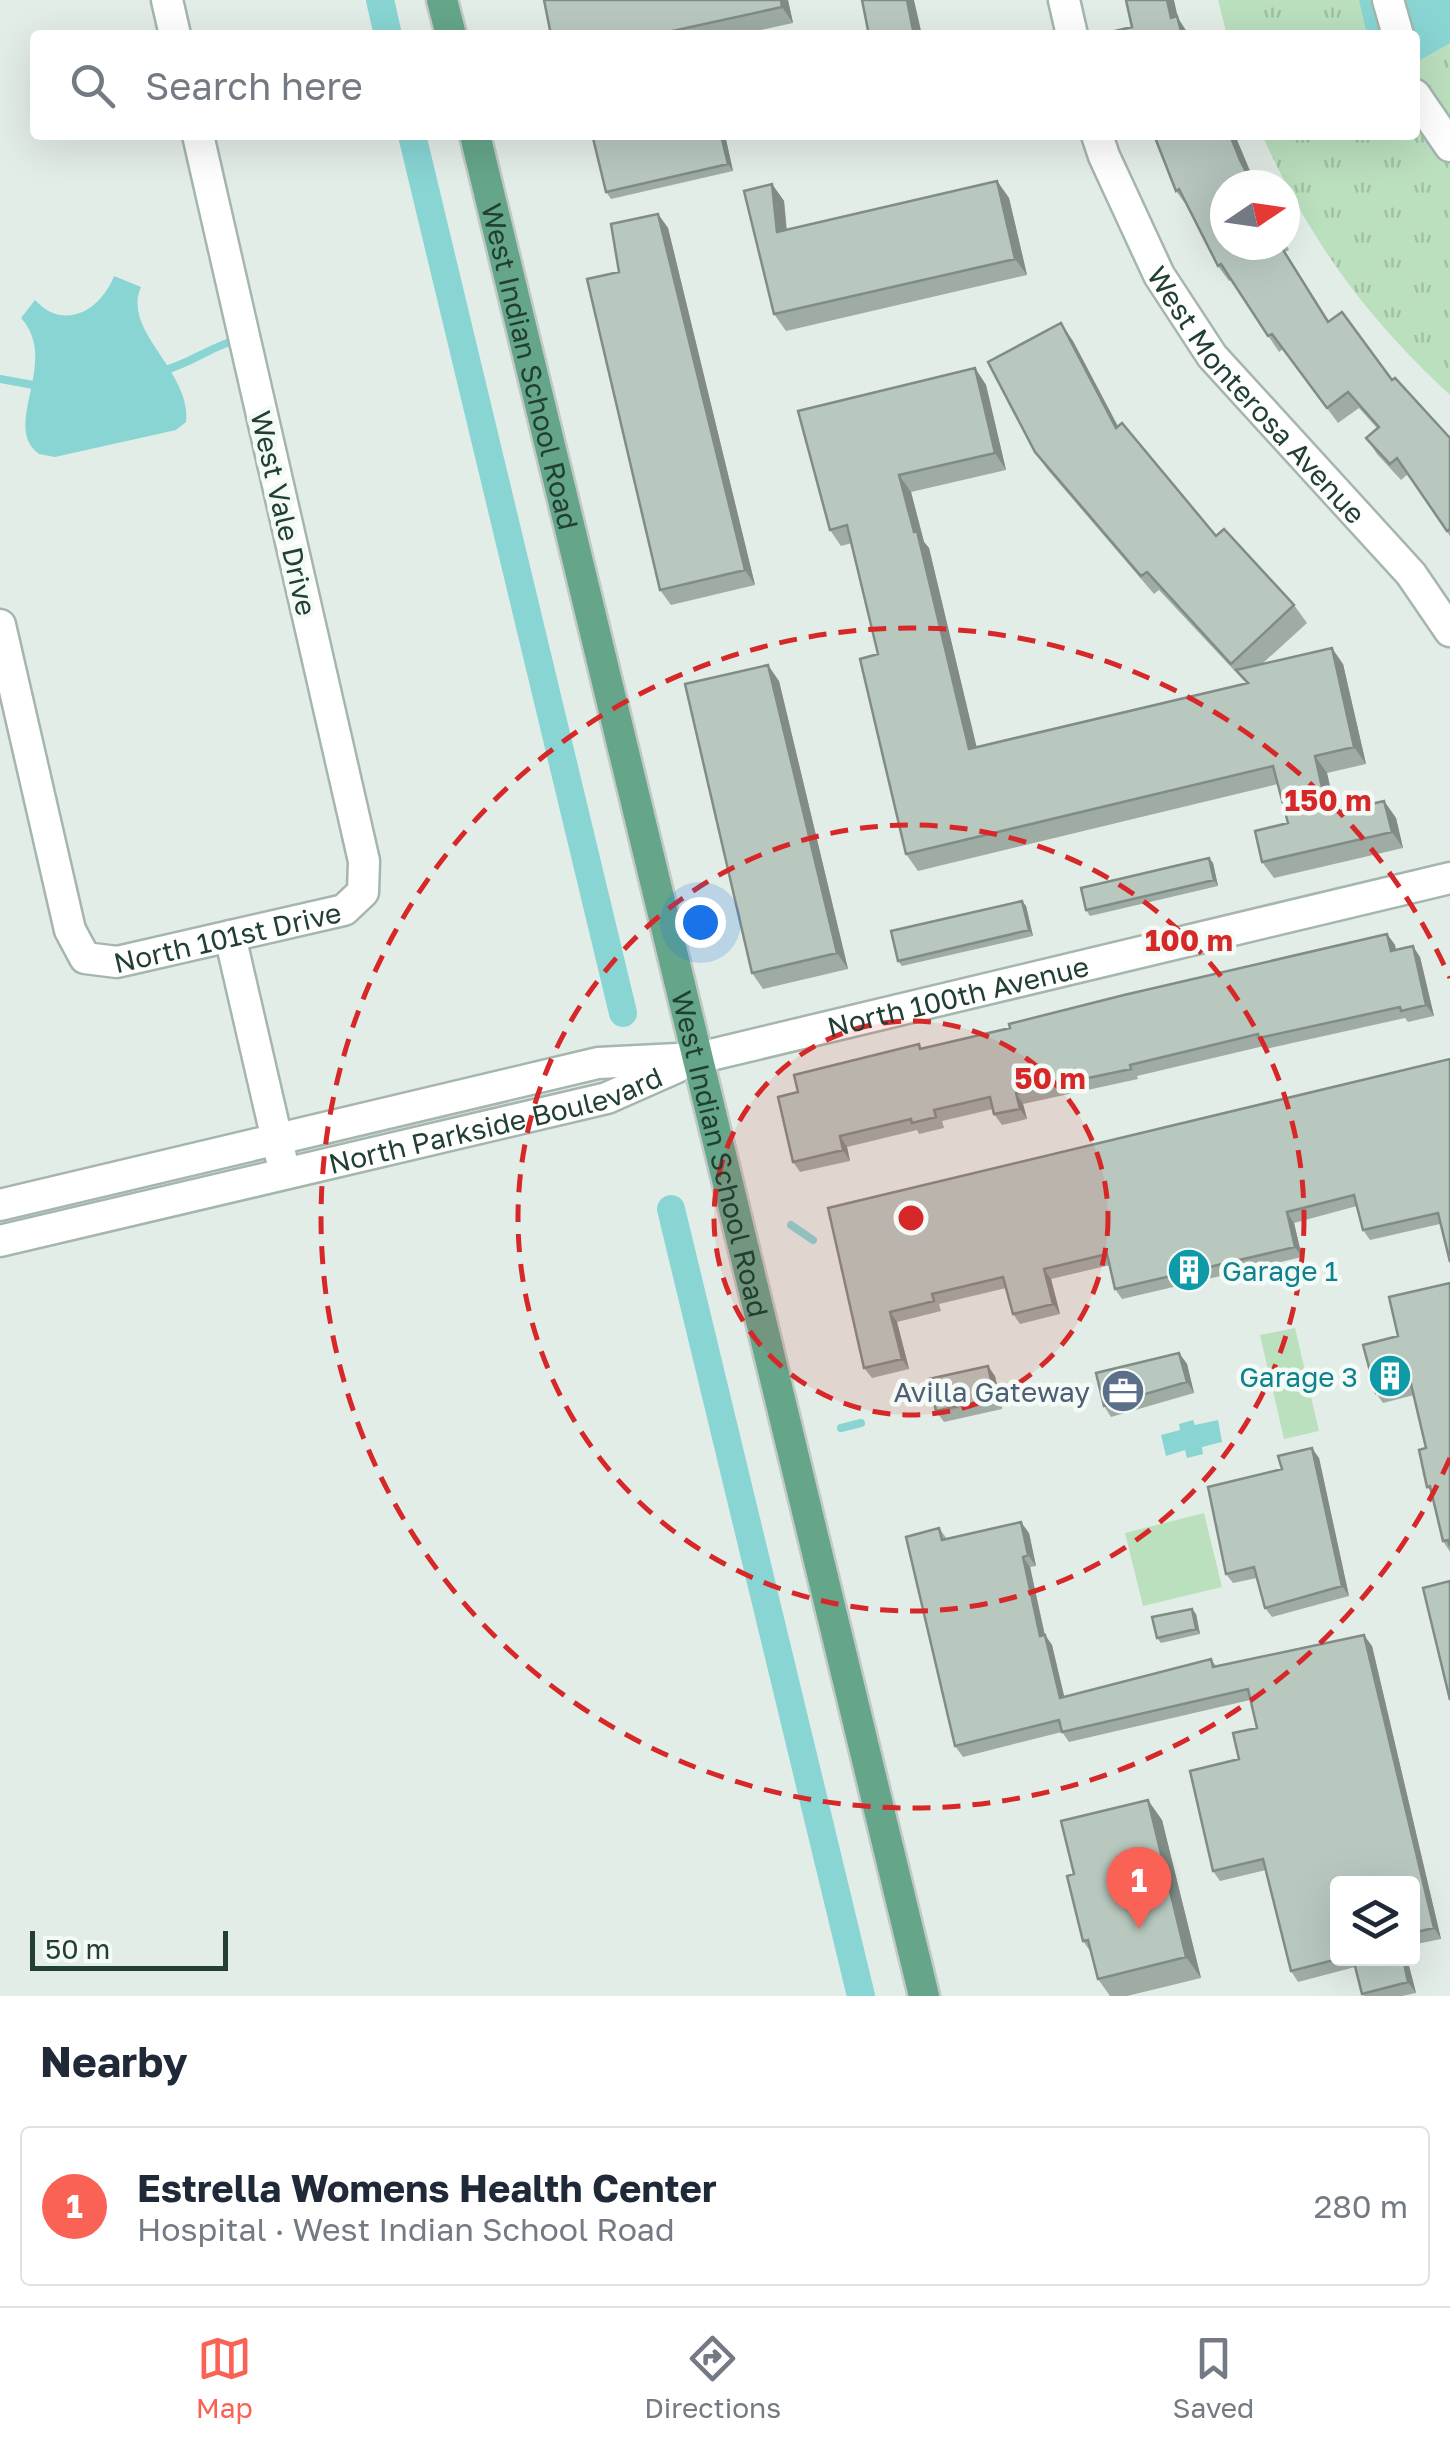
<!DOCTYPE html>
<html lang="en">
<head>
<meta charset="utf-8">
<style>
	:root { --surface:#fff; --page:#f6f6f7; --text:#1f2937; --muted:#747a83; --line:#e0e1e3; --accent:#f96255 }
	body { margin:0; font-family:"Golos Text",sans-serif; background:var(--page); color:var(--text) }
	.controls { position:absolute; right:30px; bottom:30px; display:grid; overflow:hidden; border-radius:10px; box-shadow:0 10px 40px #0002 }
	.controls button { width:90px; height:90px; display:grid; place-items:center; padding:0; border:0; border-bottom:2px solid var(--line); background:var(--surface); color:var(--text); font:50px sans-serif }
	.compass { position:absolute; left:1210px; top:170px; width:90px; height:90px; border-radius:50%; background:var(--surface); box-shadow:0 10px 40px #0002; rotate:77deg }
	.scale { position:absolute; left:30px; bottom:25px; width:198px; box-sizing:border-box; padding-left:10px; border:5px solid #214032; border-top:0; font-size:28px; line-height:35px; white-space:nowrap; color:#214032; -webkit-text-stroke:8px #f4faf6; paint-order:stroke }
	.you { position:absolute; left:700px; top:922px; width:35px; height:35px; margin:-25px; border:8px solid #fff; border-radius:50%; background:#1a73e8; box-shadow:0 0 0 15px #1a73e833 }
	.badge { display:grid; place-items:center; width:65px; height:65px; border-radius:50%; background:var(--accent); color:#fff; font-size:32px; font-weight:700 }
	.pin { position:absolute; translate:-50% -82px; filter:drop-shadow(0 2px 5px #0008) }
	.pin::after { content:''; position:absolute; top:52px; width:35px; height:30px; background:inherit; clip-path:polygon(0 0,100% 0,50% 100%) }
	.list { margin:0; padding:0; list-style:none }
	h2 { display:flex; justify-content:space-between; align-items:center; height:130px; margin:0; padding:0 40px; font-size:42px }
	h2 small { font-size:32px; font-weight:400; color:var(--muted) }
	.list li { display:grid; grid-template-columns:65px 1fr auto; gap:30px; align-items:center; box-sizing:border-box; height:160px; margin:0 20px 20px; padding:0 20px; border:2px solid var(--line); border-radius:10px }
	.list b { display:block; font-size:38px; white-space:nowrap }
	.list p { margin:0; font-size:32px; white-space:nowrap; color:var(--muted) }
	.list em { font-size:32px; font-style:normal; color:var(--muted) }
	.icon { flex:none; width:55px; height:55px; fill:none; stroke:currentColor; stroke-width:2; stroke-linecap:round; stroke-linejoin:round }
	.map { position:relative; flex:none; width:1450px; height:1996px; overflow:hidden }
	.search { position:absolute; background:var(--surface); box-shadow:0 10px 40px #0002; left:30px; right:30px; top:30px; height:110px; display:flex; align-items:center; gap:25px; box-sizing:border-box; padding:0 35px; border-radius:10px; color:var(--muted); font-size:38px }
	.sheet { height:310px; background:var(--surface) }
	nav { display:flex; justify-content:space-around; align-items:center; box-sizing:border-box; height:140px; border-top:2px solid var(--line); background:var(--surface); font-size:28px; color:var(--muted) }
	nav a { display:grid; justify-items:center; gap:5px }
	nav .on { color:var(--accent) }
	.map>svg:first-child { display:block }
	.grass { fill:url(#grass-tufts) }
	.park { fill:#bbe0be }
	.water { fill:#88d5d4 }
	.lines { fill:none; stroke-linecap:round; stroke-linejoin:round }
	.stream { stroke:#88d5d4; stroke-width:8 }
	.canal { stroke:#88d5d4; stroke-width:28 }
	.minor-casing { stroke:#a5b6ad; stroke-width:35 }
	.major-casing { stroke:#c1cac6; stroke-width:35 }
	.minor { stroke:#fff; stroke-width:30 }
	.major { stroke:#65a58a; stroke-width:30 }
	.wall { fill:#9eaca4 }
	.shaded-wall { fill:#818c86 }
	.building { fill:#b8c8bf; stroke:#818c86; stroke-width:2.5 }
	.ring { fill:none; stroke:#d62828; stroke-width:5; stroke-dasharray:18 12 }
	.labels { text-anchor:middle; dominant-baseline:central; stroke-width:9; stroke-linejoin:round; paint-order:stroke }
	.street-label { font-size:28px; fill:#214032; stroke:#f4faf6 }
	.culture-label { font-size:28px; fill:#0d838f; stroke:#f4faf6; text-anchor:start }
	.service-label { font-size:28px; fill:#4e5e75; stroke:#f4faf6; text-anchor:end }
	.centre { fill:#d62828; stroke:#f4faf6; stroke-width:5 }
	.ring-label { font-size:30px; text-anchor:middle; font-weight:bold; fill:#d62828; stroke:#f4faf6; stroke-width:9; stroke-linejoin:round; paint-order:stroke }
</style>
</head>
<body>
<div class="map">
<svg width="1450" height="1996" viewBox="0 0 1450 1996">
	<defs>
		<pattern id="grass-tufts" width="24" height="20" patternUnits="userSpaceOnUse" patternTransform="scale(2.5)"><rect width="24" height="20" fill="#bbe0be"/><path d="M3 7l-1-3M5 7V3M7 7l1-3M15 17l-1-3M17 17v-4M19 17l1-3" fill="none" stroke="#a0c1a4"/></pattern>
	</defs>
	<rect width="100%" height="100%" fill="#e3ede7"/>
	<path class="grass" d="M1218 0H1450V395C1364 315 1311 242 1262 135H1415V35H1227Z"/>
	<path class="park" d="M1295 1328 1319 1431 1284 1439 1260 1335Z
		M1204 1513 1222 1587 1143 1606 1125 1533Z"/>
	<path class="water" d="M1359 0H1450V43L1415 63V35H1367Z
		M114 276 141 287C121 331 192 371 186 422L176 430 55 457 39 454C0 426 61 362 21 318L35 300C64 332 101 310 114 276Z
		M1193 1420 1195 1425 1218 1420 1222 1442 1202 1447 1203 1454 1187 1458 1185 1450 1166 1456 1161 1435 1180 1430 1179 1424Z"/>
	<g class="lines">
		<path class="stream" d="M165 370C191 363 212 346 239 339
			M0 379 39 386
			M791 1225 813 1240
			M841 1428 861 1423"/>
		<path class="canal" d="M380 0 388 35
			M412 135 623 1013
			M671 1209 861 1996"/>
		<g class="minor-casing">
			<g id="minor">
				<path d="M167 0 175 35"/>
				<path d="M1064 0 1072 35"/>
				<path d="M1388 0 1398 35"/>
				<path d="M1415 95 1450 146"/>
				<path id="s1" d="M1097 135 1104 156 1159 275 1212 356 1411 574 1450 631"/>
				<path id="s2" d="M0 625 70 930 85 958 117 962 344 910 363 892 364 861 198 135"/>
				<path d="M230 936 281 1157"/>
				<path id="s3" d="M0 1205 598 1063 698 1058 1450 878"/>
				<path id="s4" d="M0 1241 607 1098 677 1067"/>
			</g>
		</g>
		<g class="major-casing">
			<g id="major">
				<path d="M442 0 451 35"/>
				<path id="s5" d="M475 135 924 1996"/>
			</g>
		</g>
		<use href="#minor" class="minor"/>
		<use href="#major" class="major"/>
	</g>
	<path class="wall" d="M544 0H788L793 23 737 35H551Z
		M607 135H725L733 171 611 199 606 192Z
		M1251 176 1225 245H1285V242L1289 250 1285 252 1329 321 1392 380 1450 438V536L1408 474 1401 480 1377 454 1366 438 1377 428 1359 408 1338 423 1283 349 1279 352 1231 280 1229 281 1218 266 1187 206 1176 191Z
		M997 181 1009 198 1027 275 786 331 774 314 772 184 784 201 787 230Z
		M658 214 668 228 755 585 671 605 660 590 619 272Z
		M1073 341 1118 426 1216 536 1294 605 1307 623 1263 663 1343 664 1366 764 1327 773 1336 812 1384 801 1396 818 1403 848 1274 878 1262 862 1288 823 1278 784 918 871 906 854 878 654 852 543 841 546 830 530 975 368 986 385 1006 470 911 492 924 542 929 548 976 747 1246 683 1159 590 1154 594 1047 469 1035 452Z
		M779 681 848 969 763 989 752 973Z
		M1209 858 1213 863 1218 886 1090 916 1086 910Z
		M1022 901 1026 906 1033 936 902 966 898 961Z
		M1387 934 1395 945 1396 950 1420 957 1434 1016 1408 1022 1405 1018 1266 1049 1264 1046 1137 1076 1138 1079 1023 1104 1027 1119 1002 1125 994 1114 993 1109 942 1121 944 1128 919 1134 917 1130 847 1147 850 1161 800 1172 793 1162 798 1092 922 1049 1010 1028Z
		M1450 1059 1440 1224 1370 1240 1363 1230 1357 1206 1294 1223 1302 1257 1122 1299 1115 1289 1110 1265 1051 1279 1060 1314 1020 1324 1013 1314 1006 1288 939 1304 941 1311 897 1322 909 1369 872 1378 864 1368 828 1208Z
		M1450 1283V1552L1443 1541 1432 1493 1427 1487 1426 1448 1414 1395 1383 1403 1376 1393 1398 1336Z
		M1179 1353 1187 1364 1194 1393 1111 1417 1104 1406Z
		M995 1376 1002 1409 944 1422 936 1411Z
		M1319 1458 1349 1596 1272 1617 1265 1608 1257 1578 1233 1583 1226 1574 1282 1469Z
		M939 1528 947 1539 1029 1533 1036 1566 1030 1567 1045 1635 1052 1645 1064 1697 1211 1659 1216 1666 1372 1646 1441 1939 1412 1945V1884L1338 1958H1407L1416 1993 1402 1996H1364L1355 1967 1298 1982 1291 1971 1266 1870 1220 1881 1213 1871 1239 1759 1257 1728 1250 1700 1069 1742 1062 1732 963 1757 955 1746Z
		M1196 1614 1200 1634 1161 1643 1157 1638Z
		M1162 1820 1201 1978 1127 1996H1110L1098 1979 1092 1954 1083 1941 1074 1874Z"/>
	<path class="shaded-wall" d="M781 0H788L793 23 782 7Z
		M907 0H914L922 35H914Z
		M1167 0H1174L1178 18 1189 35H1182L1171 18Z
		M721 135H725L733 171 728 164Z
		M1230 135H1235L1256 185H1253L1240 160Z
		M997 181 1009 198 1027 275 1015 259Z
		M772 184 784 201 788 249 777 232Z
		M658 214 668 228 755 585 745 570Z
		M1061 323 1073 341 1128 446 1116 428Z
		M975 368 986 385 1006 470 995 453Z
		M899 475 911 492 924 542 929 548 981 765 969 749Z
		M1332 648 1343 664 1366 764 1354 747Z
		M768 665 779 681 848 969 837 953Z
		M1315 756 1327 773 1340 831 1328 814Z
		M1384 801 1396 818 1403 848 1392 832Z
		M1209 858 1213 863 1218 886 1214 880Z
		M1022 901 1026 906 1033 936 1029 930Z
		M1387 934 1395 945 1398 962 1391 951Z
		M1413 946 1420 957 1434 1016 1426 1005Z
		M1016 1093 1023 1104 1027 1119 1020 1109Z
		M840 1136 847 1147 850 1161 843 1150Z
		M1287 1212 1294 1223 1302 1257 1295 1247Z
		M1044 1269 1051 1279 1060 1314 1053 1304Z
		M890 1312 897 1322 909 1369 902 1359Z
		M1179 1353 1187 1364 1194 1393 1187 1382Z
		M988 1366 995 1376 1002 1409 995 1398Z
		M1312 1448 1319 1458 1349 1596 1342 1586Z
		M1021 1522 1029 1533 1036 1566 1028 1555Z
		M1023 1557 1030 1567 1047 1646 1040 1636Z
		M1192 1609 1196 1614 1200 1634 1196 1629Z
		M1045 1635 1052 1645 1067 1708 1060 1698Z
		M1364 1635 1372 1646 1441 1939 1434 1928Z
		M1148 1800 1162 1820 1201 1978 1186 1957Z
		M1403 1958H1407L1416 1993 1408 1982Z"/>
	<path class="building" d="M544 0H781L782 7 654 35H551Z
		M862 0H907L914 35H869Z
		M1126 0H1167L1171 18 1177 16 1182 35H1116L1115 31 1132 27Z
		M607 135H721L728 164 606 192 593 138Z
		M1154 135H1230L1240 160 1253 185H1225V245H1280L1328 322 1342 312 1392 380 1395 378 1450 438V529L1447 531 1397 458 1390 464 1366 438 1379 427 1348 392 1327 408 1272 334 1268 336 1221 264 1218 266 1179 189 1176 191Z
		M997 181 1015 259 774 314 744 191 772 184 777 232Z
		M658 214 745 570 660 590 587 279 619 272 611 224Z
		M1061 323 1116 428 1122 423 1216 536 1224 529 1294 605 1231 664 1147 572 1141 576 1035 452 988 362Z
		M975 368 995 453 899 475 914 532 917 531 969 749 1248 683 1236 670 1332 648 1354 747 1315 756 1328 814 1384 801 1392 832 1262 862 1255 831 1288 823 1273 766 906 854 860 659 878 654 847 525 830 530 798 411Z
		M768 665 837 953 752 973 685 684Z
		M1209 858 1214 880 1086 910 1081 888Z
		M1022 901 1029 930 898 961 891 931Z
		M1387 934 1391 951 1413 946 1426 1005 1401 1011 1400 1007 1259 1038 1258 1034 1130 1065 1131 1069 1016 1093 1020 1109 994 1114 990 1097 934 1110 936 1117 912 1123 911 1119 840 1136 843 1150 793 1162 778 1097 798 1092 794 1075 919 1044 920 1049 1010 1028 1009 1024 1124 995Z
		M1450 1059V1262L1438 1213 1363 1230 1354 1195 1287 1212 1295 1247 1115 1289 1107 1254 1044 1269 1053 1304 1013 1314 1003 1277 932 1294 934 1301 890 1312 902 1359 864 1368 828 1208Z
		M1450 1283V1547L1448 1540 1443 1541 1430 1486 1427 1487 1419 1450 1426 1448 1411 1384 1376 1393 1363 1345 1398 1336 1389 1297Z
		M1179 1353 1187 1382 1104 1406 1096 1373Z
		M988 1366 995 1398 936 1411 929 1379Z
		M1312 1448 1342 1586 1265 1608 1254 1567 1226 1574 1208 1487 1282 1469 1278 1456Z
		M1021 1522 1028 1555 1023 1557 1040 1636 1045 1635 1060 1698 1211 1659 1213 1667 1364 1635 1434 1928 1412 1933V1884H1338V1958H1342L1291 1971 1263 1859 1213 1871 1190 1771 1239 1759 1233 1733 1257 1728 1248 1689 1062 1732 1059 1720 955 1746 906 1537 939 1528 942 1540Z
		M1450 1581V1700L1423 1588Z
		M1192 1609 1196 1629 1157 1638 1152 1617Z
		M1148 1800 1186 1957 1098 1979 1088 1940 1083 1941 1067 1876 1074 1874 1061 1821Z
		M1353 1958H1403L1408 1982 1362 1994Z"/>
	<circle cx="911" cy="1218" r="197" fill="#d62828" fill-opacity=".12"/>
	<g class="ring">
		<circle cx="911" cy="1218" r="197"/>
		<circle cx="911" cy="1218" r="393"/>
		<path d="M1450 1458A590 590 0 1 1 1450 978"/>
	</g>
	<defs>
		<g id="building-disc" transform="scale(2.25)"><circle r="9.5" fill="#0f9aa8" stroke="#f4faf6"/><path d="M-4-6H4V6H1V3H-1V6H-4ZM-2.5-4.3h1.7v1.8h-1.7ZM.8-4.3h1.7v1.8H.8ZM-2.5-1h1.7V.8h-1.7ZM.8-1h1.7V.8H.8Z" fill="#fff"/></g>
		<g id="office-disc" transform="scale(2.25)"><circle r="9.5" fill="#5c6f8a" stroke="#f4faf6"/><path d="M-6-3h4V-5.5h4V-3h4V5H-6ZM-1-4.5V-3h2v-1.5ZM-6 0V1H6V0Z" fill="#fff"/></g>
	</defs>
	<g fill-rule="evenodd">
		<use href="#building-disc" x="1189" y="1270"/>
		<use href="#building-disc" x="1390" y="1376"/>
		<use href="#office-disc" x="1123" y="1391"/>
	</g>
	<g class="labels">
		<g class="street-label">
			<text stroke="none"><textPath href="#s5" startOffset="238">West Indian School Road</textPath></text>
			<text stroke="none"><textPath href="#s1" startOffset="308">West Monterosa Avenue</textPath></text>
			<text transform="translate(284 513) rotate(77)">West Vale Drive</text>
			<text stroke="none"><textPath href="#s2" startOffset="490">North 101st Drive</textPath></text>
			<text stroke="none"><textPath href="#s3" startOffset="982">North 100th Avenue</textPath></text>
			<text stroke="none"><textPath href="#s4" startOffset="510">North Parkside Boulevard</textPath></text>
			<text stroke="none"><textPath href="#s5" startOffset="1048">West Indian School Road</textPath></text>
		</g>
		<g class="culture-label">
			<text x="1222" y="1270">Garage 1</text>
			<text x="1358" y="1376" text-anchor="end">Garage 3</text>
		</g>
		<g class="service-label">
			<text x="1090" y="1391">Avilla Gateway</text>
		</g>
	</g>
	<circle cx="911" cy="1218" r="15" class="centre"/>
	<g class="ring-label">
		<text x="1328" y="811">150 m</text>
		<text x="1189" y="951">100 m</text>
		<text x="1050" y="1089">50 m</text>
	</g>
</svg>
<div class="controls">
<button><svg class="icon" aria-label="layers" viewBox="0 0 24 24"><path d="M12 4l9 5-9 5-9-5zM3 14l9 5 9-5"/></svg></button>
</div>
<svg class="compass" viewBox="-18 -18 36 36"><path d="M0-13l5 13h-10z" fill="#e53935"/><path d="M0 13l5-13h-10z" fill="#747a83"/></svg>
<div class="scale">50 m</div>
<div class="you"></div>
<div class="pin badge" style="left:1139px;top:1929px">1</div>
<div class="search"><svg class="icon" aria-label="search" viewBox="0 0 24 24"><circle cx="10" cy="10" r="6"/><path d="M15 15l6 6"/></svg>Search here</div>
</div>
<section class="sheet">
<h2>Nearby<small></small></h2>
<ul class="list">
<li><span class="badge">1</span><div><b>Estrella Womens Health Center</b><p>Hospital · West Indian School Road</p></div><em>280 m</em></li>
</ul>
</section>
<nav>
<a class="on"><svg class="icon" aria-label="map" viewBox="0 0 24 24"><path d="M3 6l6-2 6 2 6-2v14l-6 2-6-2-6 2zM9 4v14M15 6v14"/></svg>Map</a>
<a><svg class="icon" aria-label="directions" viewBox="0 0 24 24"><path d="M12 3l9 9-9 9-9-9zM9 14v-3h6M13 9l2 2-2 2"/></svg>Directions</a>
<a><svg class="icon" aria-label="saved" viewBox="0 0 24 24"><path d="M7 4h10v16l-5-4-5 4z"/></svg>Saved</a>
</nav>
</body>
</html>
